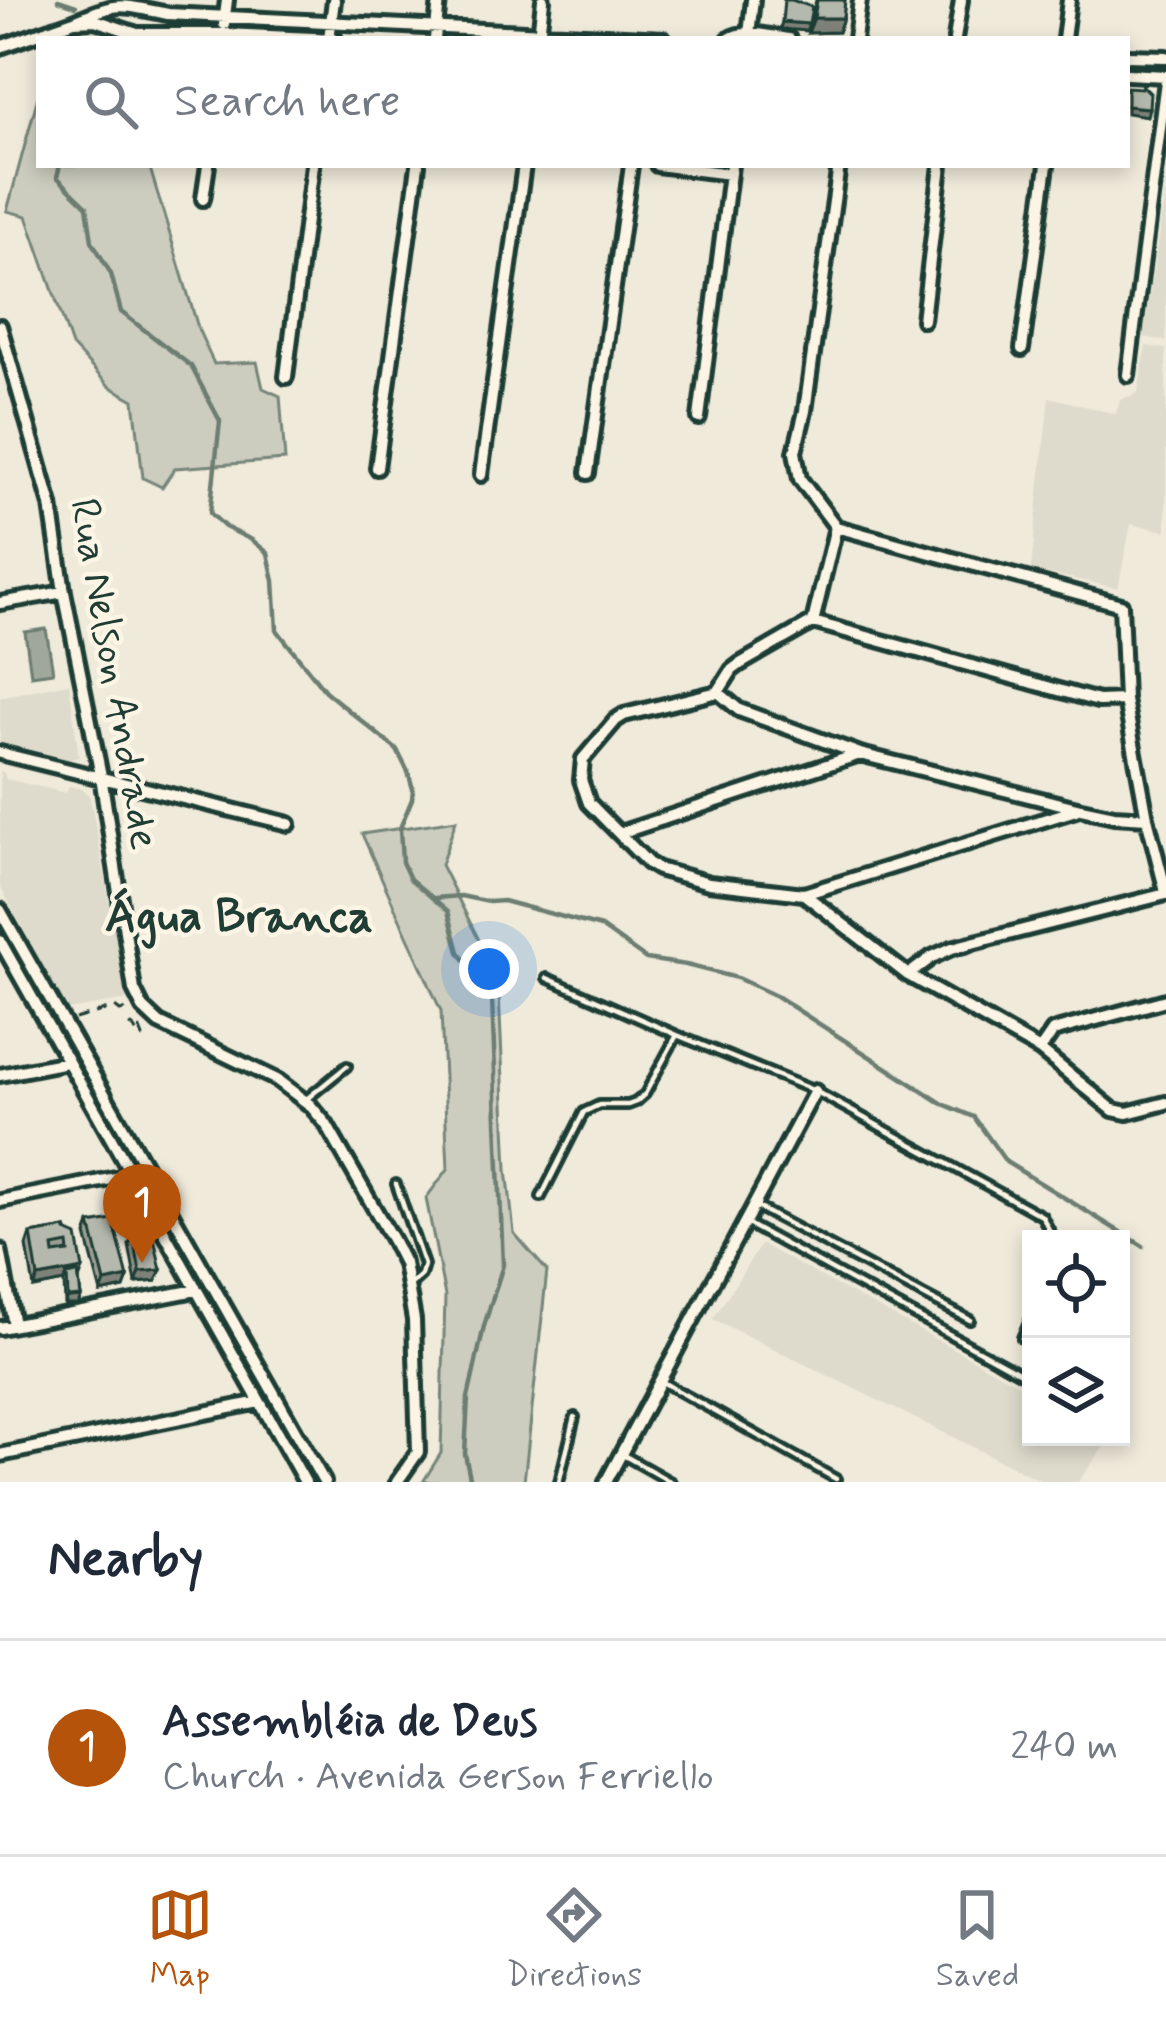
<!DOCTYPE html>
<html lang="en">
<head>
<meta charset="utf-8">
<style>
	:root { --surface:#fff; --page:#f6f6f7; --text:#1f2937; --muted:#747a83; --line:#e0e1e3; --accent:#b45309 }
	body { margin:0; font-family:Mynerve,sans-serif; background:var(--page); color:var(--text) }
	.controls { position:absolute; right:36px; bottom:36px; display:grid; overflow:hidden; border-radius:0px; box-shadow:0 6px 18px #0003 }
	.controls button { width:108px; height:108px; display:grid; place-items:center; padding:0; border:0; border-bottom:3px solid var(--line); background:var(--surface); color:var(--text); font:60px sans-serif }
	.you { position:absolute; left:489px; top:969px; width:42px; height:42px; margin:-30px; border:9px solid #fff; border-radius:50%; background:#1a73e8; box-shadow:0 0 0 18px #1a73e833 }
	.badge { display:grid; place-items:center; width:78px; height:78px; border-radius:50%; background:var(--accent); color:#fff; font-size:39px; font-weight:700 }
	.pin { position:absolute; translate:-50% -99px; filter:drop-shadow(0 3px 6px #0008) }
	.pin::after { content:''; position:absolute; top:63px; width:42px; height:36px; background:inherit; clip-path:polygon(0 0,100% 0,50% 100%) }
	.list { margin:0; padding:0; list-style:none }
	h2 { display:flex; justify-content:space-between; align-items:center; height:156px; margin:0; padding:0 48px; font-size:51px }
	h2 small { font-size:39px; font-weight:400; color:var(--muted) }
	.list li { display:grid; grid-template-columns:78px 1fr auto; gap:36px; align-items:center; box-sizing:border-box; height:216px; padding:0 48px; border-top:3px solid var(--line) }
	.list b { display:block; font-size:45px; white-space:nowrap }
	.list p { margin:0; font-size:39px; white-space:nowrap; color:var(--muted) }
	.list em { font-size:39px; font-style:normal; color:var(--muted) }
	.icon { flex:none; width:66px; height:66px; fill:none; stroke:currentColor; stroke-width:2; stroke-linecap:round; stroke-linejoin:round }
	.map { position:relative; flex:none; width:1166px; height:1482px; overflow:hidden }
	.search { position:absolute; background:var(--surface); box-shadow:0 6px 18px #0003; left:36px; right:36px; top:36px; height:132px; display:flex; align-items:center; gap:30px; box-sizing:border-box; padding:0 42px; border-radius:0px; color:var(--muted); font-size:45px }
	.sheet { height:372px; background:var(--surface) }
	nav { display:flex; justify-content:space-around; align-items:center; box-sizing:border-box; height:168px; border-top:3px solid var(--line); background:var(--surface); font-size:33px; color:var(--muted) }
	nav a { display:grid; justify-items:center; gap:6px }
	nav .on { color:var(--accent) }
	.map>svg:first-child { display:block }
	.built { fill:#dedbcc }
	.green { fill:#cccdbf; stroke:#76857a; stroke-width:3 }
	.water { fill:#9fa89a; stroke:#6c7d71; stroke-width:3 }
	.lines { fill:none; stroke-linecap:round; stroke-linejoin:round }
	.stream { stroke:#6c7d71; stroke-width:4.5 }
	.lane-casing { stroke:#1f3d34; stroke-width:14 }
	.street-casing { stroke:#1f3d34; stroke-width:20 }
	.path { stroke:#1f3d34; stroke-width:3; stroke-dasharray:12 9; stroke-linecap:butt }
	.lane { stroke:#fcf5e5; stroke-width:4.5 }
	.street { stroke:#fcf5e5; stroke-width:10 }
	.wall { fill:#9c9f95; stroke:#1f3d34; stroke-width:3 }
	.shaded-wall { fill:#7f8279; stroke:#1f3d34; stroke-width:3 }
	.building { fill:#b5b9ad; stroke:#1f3d34; stroke-width:3; fill-rule:evenodd }
	.labels { text-anchor:middle; dominant-baseline:central; stroke-width:9; stroke-linejoin:round; paint-order:stroke }
	.street-label { font-size:42px; fill:#1f3d34; stroke:#fcf5e5 }
	.quarter-label { font-size:48px; font-weight:bold; fill:#1f3d34; stroke:#fcf5e5 }
</style>
</head>
<body>
<div class="map">
<svg width="1166" height="1482" viewBox="0 0 1166 1482">
	<rect width="100%" height="100%" fill="#efeada"/>
	<filter id="ink" filterUnits="userSpaceOnUse"><feTurbulence type="fractalNoise" baseFrequency=".00833" numOctaves="2"/><feDisplacementMap in="SourceGraphic" scale="24" xChannelSelector="R" yChannelSelector="G"/><feConvolveMatrix kernelMatrix="1 2 1 2 8 2 1 2 1" color-interpolation-filters="sRGB"/></filter>
	<g filter="url(#ink)">
		<path class="built" d="M1165 194 1166 195V341L1143 337Z
			M1146 346 1166 349V531L1131 524 1118 588 1031 570 1049 397 1116 414 1120 400 1138 393Z
			M69 683 79 757 61 761 0 747V697Z
			M0 771 4 773 6 779 66 793 69 786 82 789 90 797 128 1000 67 1010 0 886Z
			M761 1244 1031 1391V1437H1111L1078 1482H1044L713 1319Z"/>
		<path class="green" d="M39 93V165H149L199 331 214 364 257 362 263 388 280 396 285 460 175 468 162 487 143 478 134 400 109 386 72 346 27 216 7 211Z
			M456 820 441 865 483 948 498 971 507 1169 514 1233 547 1271 524 1482H423L441 1453 445 1296 426 1198 448 1169 441 1011 362 834Z"/>
		<path class="water" d="M46 629 53 672 31 675 25 632Z"/>
		<g class="lines">
			<path class="stream" d="M58 0 76 6
				M60 165 57 177 87 206 92 241 111 274 121 312 191 366 220 421 210 513 225 527 252 540 268 553 274 581 277 630 325 691 397 750 408 772 413 789 412 799 400 828 402 862 410 879 448 911 459 952 492 999 503 1265 484 1326 468 1398 465 1454 471 1482
				M435 898 461 896 489 902 503 901 601 927 646 959 686 965 737 978 776 996 943 1104 974 1117 1006 1162 1143 1246"/>
			<g class="lane-casing">
				<path id="lane" d="M547 978 677 1035
					M304 1101 347 1066
					M396 1184 424 1265 421 1275 409 1286
					M541 1197 584 1112 599 1105H628L636 1102 645 1094 677 1035 815 1091 1042 1216 1054 1239
					M753 1205 970 1320
					M744 1222 1031 1379
					M1022 1338 1031 1317
					M664 1383 836 1479
					M625 1456 671 1482
					M559 1482 575 1417"/>
			</g>
			<g class="street-casing">
				<path id="street" d="M74 21C121 0 120 5 168 14L664 39
					M224 24 227 0
					M749 34 753 0
					M539 36 543 0
					M329 39 334 0
					M435 39 439 0
					M729 39C745 28 770 37 789 39
					M855 39 860 0
					M955 39 961 0
					M1064 39 1069 0
					M0 47 74 21 95 20 137 34H224L335 39
					M1127 56 1166 57
					M1127 74 1166 76
					M657 165 730 174
					M839 165 805 411 795 452 800 479 836 527 1121 605 1125 700 1147 818 1166 892
					M203 199 208 165
					M923 320 941 165
					M0 326 51 505 64 592 101 776 134 990 143 1008 159 1023 277 1080 310 1105 326 1124 393 1241 404 1263 414 1320 418 1452 397 1482
					M1022 349 1047 165
					M1128 375 1166 81
					M286 377 313 165
					M699 418 731 165
					M377 468 418 165
					M588 473 631 165
					M481 475 524 165
					M836 527 813 622 740 664 732 670 718 692 624 715 616 720 583 759 581 780 589 803 648 863 658 869 709 883 804 894 908 975 1040 1050 1113 1110 1127 1113 1166 1103
					M0 603 64 592
					M813 622 1098 701 1125 700
					M718 692 739 710 860 754 1081 809 1114 816 1147 818
					M0 753 289 824
					M620 833 860 754
					M804 894 1076 810
					M0 910 324 1482
					M0 941 305 1482
					M908 975 932 957 952 948 1166 894
					M1040 1050 1053 1031 1166 1000
					M0 1075 67 1062
					M0 1201 131 1175
					M0 1250 14 1325
					M0 1328 196 1290
					M0 1455 259 1402
					M606 1482 815 1091"/>
			</g>
			<path class="path" d="M75 1019 115 1007 120 1011 128 1009
				M129 1027 132 1025 140 1039 143 1037 137 1022"/>
			<use href="#lane" class="lane"/>
			<use href="#street" class="street"/>
		</g>
		<path class="wall" d="M816 0H845L843 18 838 32 808 33Z
			M90 1224 128 1277 124 1288 101 1293 86 1235Z
			M66 1228 83 1269 79 1279 81 1297 78 1305H65L64 1282 34 1288 27 1246 31 1234Z
			M133 1234 156 1281 136 1283 129 1245Z"/>
		<path class="shaded-wall" d="M814 18H843L838 32 808 33Z
			M782 22 809 24 806 31 780 29Z
			M1127 106 1149 108 1147 116 1127 113Z
			M83 1269 79 1280 67 1275 64 1282 34 1288 38 1277Z
			M161 1270 156 1281 136 1283 140 1272Z
			M128 1277 124 1288 101 1293 105 1282Z
			M81 1297 78 1305H65L68 1298Z"/>
		<path class="building" d="M784 0H792L812 7 809 24 782 22Z
			M817 0H845L843 18H814Z
			M1142 85 1150 93 1149 108 1127 106V87L1141 88Z
			M113 1220 128 1277 105 1282 90 1224Z
			M66 1228V1231L77 1236 83 1269 38 1277 31 1234ZM68 1244 69 1252 54 1254 53 1247Z
			M152 1229 161 1270 140 1272 133 1234Z
			M78 1273 81 1297 68 1298 67 1275Z"/>
	</g>
	<g class="labels">
		<g class="street-label">
			<text transform="translate(113 674) rotate(80)">Rua Nelson Andrade</text>
		</g>
		<g class="quarter-label">
			<text x="239" y="917">Água Branca</text>
		</g>
	</g>
</svg>
<div class="controls">
<button><svg class="icon" aria-label="locate" viewBox="0 0 24 24"><circle cx="12" cy="12" r="6"/><path d="M12 2v4M12 18v4M2 12h4M18 12h4"/></svg></button>
<button><svg class="icon" aria-label="layers" viewBox="0 0 24 24"><path d="M12 4l9 5-9 5-9-5zM3 14l9 5 9-5"/></svg></button>
</div>
<div class="you"></div>
<div class="pin badge" style="left:142px;top:1263px">1</div>
<div class="search"><svg class="icon" aria-label="search" viewBox="0 0 24 24"><circle cx="10" cy="10" r="6"/><path d="M15 15l6 6"/></svg>Search here</div>
</div>
<section class="sheet">
<h2>Nearby<small></small></h2>
<ul class="list">
<li><span class="badge">1</span><div><b>Assembléia de Deus</b><p>Church · Avenida Gerson Ferriello</p></div><em>240 m</em></li>
</ul>
</section>
<nav>
<a class="on"><svg class="icon" aria-label="map" viewBox="0 0 24 24"><path d="M3 6l6-2 6 2 6-2v14l-6 2-6-2-6 2zM9 4v14M15 6v14"/></svg>Map</a>
<a><svg class="icon" aria-label="directions" viewBox="0 0 24 24"><path d="M12 3l9 9-9 9-9-9zM9 14v-3h6M13 9l2 2-2 2"/></svg>Directions</a>
<a><svg class="icon" aria-label="saved" viewBox="0 0 24 24"><path d="M7 4h10v16l-5-4-5 4z"/></svg>Saved</a>
</nav>
</body>
</html>
